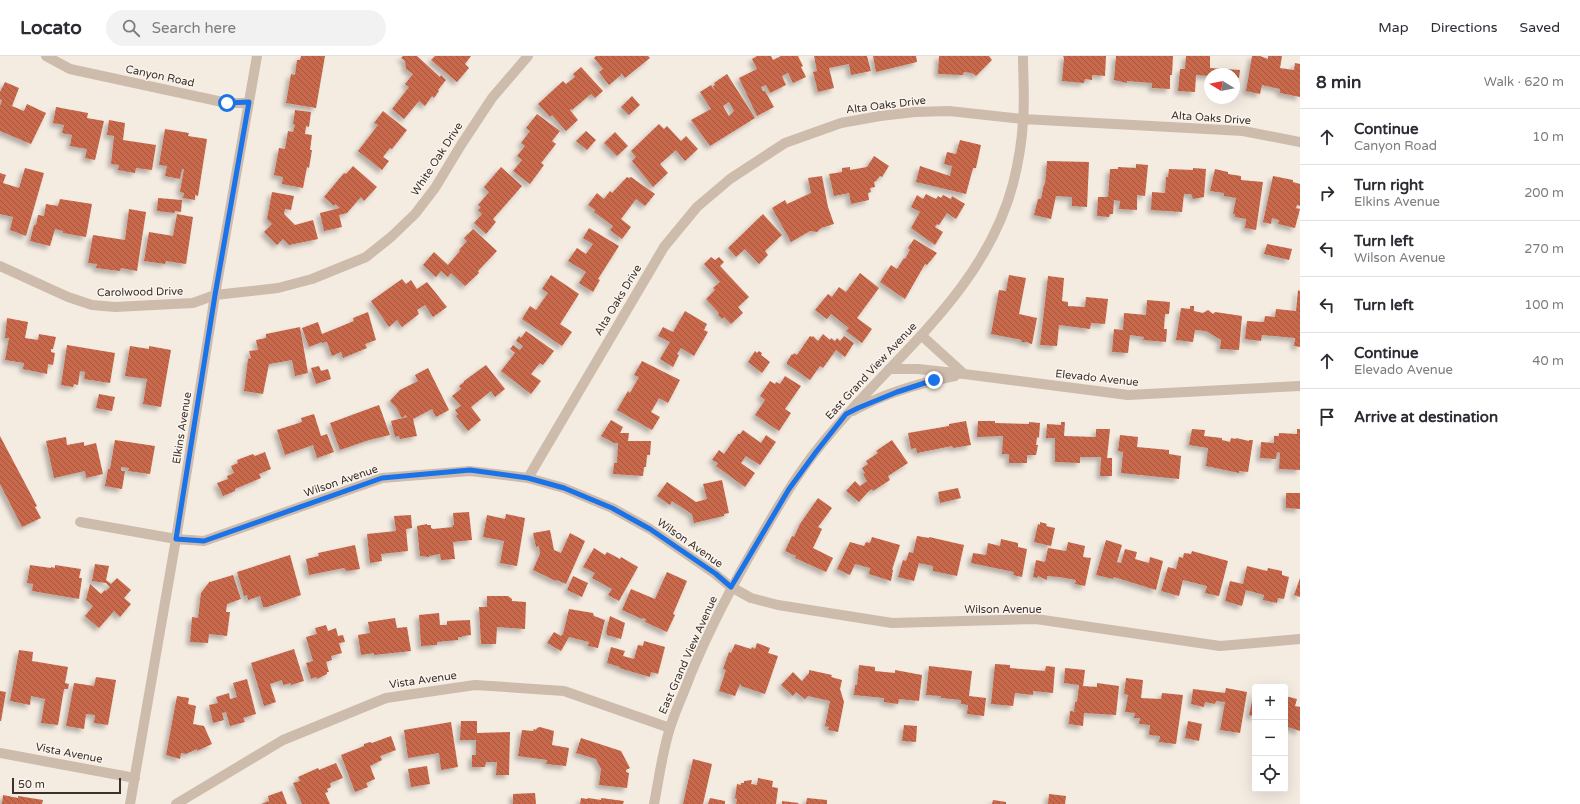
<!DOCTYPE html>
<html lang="en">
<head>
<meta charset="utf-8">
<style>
	:root { --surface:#fff; --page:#f2f2f3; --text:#2b2b33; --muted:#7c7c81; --line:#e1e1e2 }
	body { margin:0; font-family:"Varela Round",sans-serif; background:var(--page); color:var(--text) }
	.controls { position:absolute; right:12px; bottom:12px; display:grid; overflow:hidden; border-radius:4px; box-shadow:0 4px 16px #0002 }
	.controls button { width:36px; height:36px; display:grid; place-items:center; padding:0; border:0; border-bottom:1px solid var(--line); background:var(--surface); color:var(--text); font:20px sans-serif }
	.compass { position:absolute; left:1204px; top:12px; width:36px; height:36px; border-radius:50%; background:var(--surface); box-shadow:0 4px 16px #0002; rotate:280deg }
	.scale { position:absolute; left:12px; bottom:10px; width:109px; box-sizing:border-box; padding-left:4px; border:2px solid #3b302b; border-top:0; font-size:11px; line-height:14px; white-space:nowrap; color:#3b302b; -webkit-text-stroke:3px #fbf5ee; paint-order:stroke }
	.stop { position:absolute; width:12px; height:12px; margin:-9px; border:3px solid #1a73e8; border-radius:50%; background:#fff }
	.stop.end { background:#1a73e8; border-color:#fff; box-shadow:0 1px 4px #0008 }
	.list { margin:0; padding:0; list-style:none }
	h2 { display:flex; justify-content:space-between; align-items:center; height:52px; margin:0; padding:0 16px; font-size:17px }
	h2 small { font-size:13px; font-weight:400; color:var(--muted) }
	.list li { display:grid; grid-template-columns:26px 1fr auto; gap:12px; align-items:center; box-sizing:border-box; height:56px; padding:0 16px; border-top:1px solid var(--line) }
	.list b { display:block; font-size:15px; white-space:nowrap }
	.list p { margin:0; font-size:13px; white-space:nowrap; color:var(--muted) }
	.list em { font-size:13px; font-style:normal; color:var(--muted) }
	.icon { flex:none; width:22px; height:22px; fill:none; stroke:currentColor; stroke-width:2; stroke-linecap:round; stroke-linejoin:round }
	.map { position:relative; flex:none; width:1300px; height:748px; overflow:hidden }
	header { display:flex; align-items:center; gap:24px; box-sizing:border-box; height:56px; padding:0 20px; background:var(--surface); border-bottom:1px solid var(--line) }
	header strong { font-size:19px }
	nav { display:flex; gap:22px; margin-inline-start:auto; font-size:14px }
	.search { width:280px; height:36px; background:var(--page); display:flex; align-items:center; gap:10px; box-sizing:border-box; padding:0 14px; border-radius:22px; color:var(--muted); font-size:15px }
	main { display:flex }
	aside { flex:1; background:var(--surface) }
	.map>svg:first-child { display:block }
	.building { fill:url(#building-back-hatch); fill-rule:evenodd; filter:url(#shadow) }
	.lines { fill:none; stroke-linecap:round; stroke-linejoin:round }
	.minor { stroke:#cdbbac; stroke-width:10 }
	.route { stroke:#1a73e8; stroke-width:5 }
	.labels { text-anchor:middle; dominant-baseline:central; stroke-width:3; stroke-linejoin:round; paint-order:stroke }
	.street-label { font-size:11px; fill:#3b302b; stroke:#fbf5ee }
</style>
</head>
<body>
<header>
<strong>Locato</strong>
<div class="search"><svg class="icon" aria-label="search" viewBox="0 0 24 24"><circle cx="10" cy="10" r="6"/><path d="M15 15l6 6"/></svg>Search here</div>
<nav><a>Map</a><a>Directions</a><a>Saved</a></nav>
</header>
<main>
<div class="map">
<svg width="1300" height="748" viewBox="0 0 1300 748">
	<defs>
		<pattern id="building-back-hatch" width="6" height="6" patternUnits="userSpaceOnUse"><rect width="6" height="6" fill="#c8694b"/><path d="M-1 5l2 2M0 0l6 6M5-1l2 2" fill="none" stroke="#a4573f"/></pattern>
		<filter id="shadow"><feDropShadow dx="-3.5" dy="3.5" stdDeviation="2" flood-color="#0004"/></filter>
	</defs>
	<rect width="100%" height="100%" fill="#f4ebe1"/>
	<path class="building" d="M301 0H325L316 52 286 47 291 18 295 19 297 4H300Z
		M403 0H417L440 21 441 19 446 24 438 34 439 35 434 42 432 40 425 50 419 45 404 63 392 53 409 31 405 28 413 18 406 13 405 5 401 2Z
		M435 0H471L465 8 469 12 457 26 431 4Z
		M596 0H648L650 2 625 22 621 17V19L609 29 599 16 603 13 594 2Z
		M757 0H771L773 4 781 0H798L803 10 801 11 806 21 793 27 788 17 782 20 786 29 770 37 766 29 761 31 763 35H765L774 51 757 60 739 22 757 13 752 3Z
		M814 0H867L871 15 851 19 849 8 829 12 834 32 818 36 813 16 817 15Z
		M873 0H916L917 6 876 16Z
		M939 0H989L992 4 976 20 972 17 964 16 963 19 938 18Z
		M1063 0H1106L1105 20 1092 19V24L1085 23 1084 27 1062 25 1064 2Z
		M1116 0H1173L1172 19H1170V33L1152 32V27L1127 25V27L1114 24Z
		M1186 0H1210V12L1240 14 1239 22H1234V18H1210V20L1196 19 1195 36 1178 35 1180 13H1185Z
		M1252 0H1260L1268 3V0H1282L1280 12 1294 14 1295 7 1300 8V41L1280 37V33L1262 29 1260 38 1246 35Z
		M581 11 603 35 595 42 591 38 572 54 571 53 570 54 578 64 566 75 552 59 550 61 538 48 563 25 566 28 575 21 573 18Z
		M727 18 755 62 710 90 691 64 711 53 700 36 711 29 715 35 713 30 715 29 714 27ZM729 46 734 55 729 60 723 50Z
		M5 26 19 32 12 50 24 55 27 48 46 57 31 88 0 75V50L2 44 0 43V36Z
		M632 40 640 49 629 59 621 51Z
		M56 51 88 57 87 62 104 65 95 104 85 102 87 93 70 90 72 79 62 77 64 69 53 67Z
		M295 54 311 56 309 71 306 70 305 78 312 79 310 94H312L309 112 307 111 303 132 282 128 283 121 274 119 279 92 285 93 288 75 293 76 295 69 293 68Z
		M383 55 407 74 392 93 390 92 383 101 389 105 382 114 358 95 378 69 374 67Z
		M537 58 560 75 552 85 556 88 541 107 544 109 530 128 513 115 522 104 517 100 525 90 521 87 530 75 526 72Z
		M109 64 125 67 123 84 156 89 152 114 136 112 135 117 118 114 119 109 111 108 114 80 107 79Z
		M659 68 664 73 667 70 681 85 686 80 698 93 685 105 676 94 660 108 668 117 653 131 632 105 636 101 631 95Z
		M165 73 189 77 188 80 207 83 198 140 195 139V144L183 142 184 137 180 136 184 113H182L180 123 165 120 167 110 159 109Z
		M586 75 596 84 587 94 576 85Z
		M615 76 628 90 617 100 604 87Z
		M960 84 981 89 976 112H973L966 138 916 126 920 110 950 120 952 110 944 108 947 96 956 98Z
		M874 100 889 110 882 121 880 120 876 125 874 126 875 131 870 132 871 136 868 137 869 144 851 148 849 137 834 140 829 118 842 116V112L850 111V114L867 111Z
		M1047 105 1089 106 1087 151 1072 150V141L1056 140 1051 163 1034 159 1038 143H1041L1044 128 1045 129Z
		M1136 108 1148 109 1145 140 1137 139V154L1119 153 1120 145 1114 144 1113 158H1110L1109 161 1097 160 1098 141H1108L1110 113H1118V111L1136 112Z
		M353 110 377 131 364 145 361 141 347 157 339 159 342 171 324 175 320 157 340 152 335 148 334 150 324 141 344 117 346 118Z
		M501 111 522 130 493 163 496 166 486 178 474 167 482 158 478 154 481 151 478 149 489 136 484 131Z
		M25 112 44 117 26 180 10 174 13 161 0 158V117L6 119 3 127 19 132Z
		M1193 112 1206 113 1204 141 1193 143 1191 138H1184L1182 156 1151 154 1152 136 1165 137 1166 121H1168L1169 113 1193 114Z
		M1215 113 1228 116V118L1241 120V124L1263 126 1256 174 1245 172 1246 163 1235 161V158H1233L1236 142 1224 140V137L1210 135Z
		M822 120 828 151 834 168 821 172 817 176 810 175 791 186 772 152 785 144 787 148 811 137 808 122Z
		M1273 120 1293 124V126L1300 128V150L1297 149 1296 152 1300 153 1295 172 1278 168 1279 164 1272 162 1271 168 1263 166Z
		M627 121 629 122 631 121 655 138 645 150 636 143 621 163 631 171 622 183 610 174 613 170 594 156 595 154 588 149 597 137 604 143 610 135 612 137Z
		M272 136 294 140 291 154 285 153 284 158 295 169 313 164 318 183 289 189 283 183 277 189 264 176 272 168 267 163Z
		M926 138 936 143 938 140 941 142 943 139 951 143 952 140 965 148 956 163 947 157 939 169 937 168 935 171 943 176 935 189 911 172 920 156 911 151 917 139 923 143Z
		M158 142 182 144 181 156 175 155 174 157 157 155Z
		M60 143 92 148 86 181 63 177V175L55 173 50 190 30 185 34 169H36L38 159 44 160 46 148 58 150Z
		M129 153 146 156 137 215 121 212 120 215 96 212 97 208 88 207 93 179 125 184Z
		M177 158 193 161 186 208 166 205 165 208 144 205 149 176 173 180Z
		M763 158 782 179 765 195 768 199 759 208 745 193 736 201 728 192Z
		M589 172 619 190 598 223 600 224 593 236 579 227 586 216 568 205 577 192 586 198 593 188 583 182Z
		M473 173 497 195 478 215 479 217 465 230 451 217 448 221 441 215 436 221 423 209 434 196 448 209 460 195 459 194 467 185 464 182Z
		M914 183 937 197 927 209 925 208 905 243 880 226 891 209 897 213 904 202 905 203 910 194 908 192Z
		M1267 188 1292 193 1289 204 1264 198Z
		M711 201 715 204 719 201 724 206 720 210 749 241 738 251 743 257 731 268 724 261 722 263 718 259 719 257 706 243 715 234 713 232 720 226 704 208Z
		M860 217 879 232 857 262 872 273 862 287 846 275 849 272 831 258 827 263 815 254 828 238 832 241 839 231 846 236Z
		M551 219 579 238 560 268 572 276 562 290 522 263 530 250 536 254 548 237 542 233Z
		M1009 219 1026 222 1019 258 1037 262 1032 288 1028 287V286H1021L1022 284 991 278 999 234 1006 235Z
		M1048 220 1064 222 1062 245 1068 246V250L1085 251 1086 241 1108 243 1105 268 1091 267 1090 273 1059 269 1057 290 1040 289Z
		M402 223 406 228 411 224 417 233 427 226 447 251 433 261 425 249 417 254 419 258 402 271 397 264 389 271 371 245Z
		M1298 234 1300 235V291L1294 290 1295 282 1262 279 1261 285 1245 283 1247 265 1264 266 1265 260 1275 261 1276 253 1296 255Z
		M1147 244 1170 246 1169 258H1165L1164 273H1167L1166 286 1143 284 1144 281 1130 279 1128 297 1112 296 1114 273 1123 274 1124 257 1146 259Z
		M1190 250H1194V255L1203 257 1208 254 1213 258 1215 256 1242 260 1239 294 1220 293 1221 284 1206 275 1195 274 1193 286 1176 284 1181 252 1190 253Z
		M685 255 707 268 704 274 708 276 694 300 681 292 677 298 679 299 673 311 660 303 670 286 658 280 663 271 673 276Z
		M368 256 376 284 365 288 367 292 343 302 341 296 332 300 327 286 322 287V286L309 291 302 272 318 266 322 278 354 265 353 262Z
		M7 262 28 266 25 282 38 284 39 278 56 281 53 293H51V296L55 297 53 309 48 308 47 318 23 313 24 307 5 304 9 282H5Z
		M300 271 308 317 295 320 292 304 269 308 263 338 244 335 248 303 251 302 249 295 258 294 256 284 266 282V278Z
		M526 275 554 295 543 309 540 307 531 318 541 325 531 338 501 315 515 297 510 293 513 289 520 294 523 290 516 285 519 280 521 282Z
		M823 278 830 284 831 282 835 285 837 282 840 285 844 280 854 287 845 301 836 294 823 312 820 310 810 324 787 308V306L792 298 793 299 794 297 797 299 810 280 812 281 813 280 818 285Z
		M67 289 115 297 110 327 84 323 85 316 80 315 78 329 74 328 73 331 61 329Z
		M130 290 149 293V290L171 294 161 351 143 348 147 323 125 320Z
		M755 295 757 297 759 295 762 297 761 299 770 306 762 317 748 306Z
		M642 305 680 324 668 347 659 342 651 356 660 361 652 374 617 354 628 335 630 337 639 321 634 319Z
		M486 309 505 333 495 341 491 335 471 351 481 364 468 375 456 360 458 358 455 354 461 350 452 340 461 333 459 330 464 326V325Z
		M319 310 321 315 328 313 331 323 316 328 311 312Z
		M428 312 449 354 436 361 432 353 413 363 417 380 400 383 399 380 395 381 391 365 407 361 406 359 402 362 396 351 390 345 400 334 418 325 415 319Z
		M785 320 801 330 785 353 791 357 779 375 755 359 765 344 760 340 770 325 775 328 776 326 780 328Z
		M99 338 115 341 112 355 96 352Z
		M379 349 390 379 369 384 340 394 330 367Z
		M314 358 321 380 327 378 334 396 317 402 313 389 285 399 277 374 302 366 301 362Z
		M611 364 623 371 620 377H629L628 385H651L650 399H647L646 411H644L643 420 613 418 614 407H617L618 387H614L601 380Z
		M966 365 971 389 953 392 952 390 917 397 916 392 911 393 908 377 949 370V368Z
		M978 365H995V367L1029 368V366L1040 367 1039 382 1037 381 1036 389H1038L1036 399H1027V407H1009V398H1002L1003 380 977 381Z
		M1061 366H1065L1064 380 1096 381V373H1110L1107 402H1112V420H1100L1101 401H1080V407L1055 406V382H1046L1047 368 1061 369Z
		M1192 373 1205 374 1204 380 1222 382V384L1230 386 1231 382 1236 383V382L1249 385V384H1253L1248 416 1239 415V417L1206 410 1208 392 1189 389Z
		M1297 373H1300V414L1279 413 1280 397 1277 396 1276 403 1260 402 1261 386 1274 387V380H1279V377L1297 378Z
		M743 374 761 387 766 379 776 386 760 409 746 400 741 407 755 417 745 431 716 410 718 407 712 404 719 394 724 398 738 378H740Z
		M1120 379 1138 381 1137 391 1169 394V398L1181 400 1179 423 1121 417 1123 396 1118 395Z
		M0 380 37 450 35 451 41 462 22 471 0 428Z
		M66 381 67 389 84 386V390L96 387 103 418 86 422 85 415 54 422 46 385Z
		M115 384 155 390 150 418 128 415 129 412 121 411V415H125L122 433 105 430 108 413H110Z
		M892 384 908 407 888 420 890 424 873 435 872 433 868 436 859 446 846 435 855 425 860 430 867 425 863 418 865 417 862 412 868 408 866 405 878 397 876 395Z
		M265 396 271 413 259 418 261 422 235 433V435L223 440 217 427 228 423 227 420 234 417 231 410 238 407 237 404 253 398 255 400Z
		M722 424 729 457 724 458V460L694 467 692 458 672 445 670 449 657 440 667 426 696 446 707 443 703 428Z
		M958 432 961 442 940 447 938 436Z
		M1286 437H1300V453L1286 452Z
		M818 442 832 452 818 471 822 473 813 492 833 502 826 516 795 502 796 500 785 495 792 480 794 481 800 468Z
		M469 456 472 484 453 486 455 503 441 504 440 498 429 500V501L420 500 417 470 427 468V469H431V472L433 473 453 471 452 469H454L453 457Z
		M506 458 525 462 517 510 500 507 504 485 483 481 487 459 505 463Z
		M411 459 412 472 406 473 408 495 381 498 382 505 370 507 367 478 396 475 394 460Z
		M1040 466 1047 468 1046 470 1055 472 1051 490 1034 486 1038 468 1040 469Z
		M550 474 554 494 561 497 570 477 585 485 566 528 557 524 556 525 533 514 540 498 539 490 536 491 533 477Z
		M917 480 929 482V481L964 489 957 520 933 515V510L919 507 914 525 898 521 903 504 906 505 909 496 913 497Z
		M872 481 900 489 892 514H893L891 525 869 518 870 512 855 508 850 519 837 513 850 486 864 490 866 486 870 487Z
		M1001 483 1018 487V491L1027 493 1022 521 1013 519 1014 516 971 507 973 497 986 499 988 487 1000 490Z
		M1106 484 1122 489 1117 506 1121 507 1125 493 1137 496 1135 503 1149 507 1150 501 1163 505 1156 534 1114 521 1113 523 1096 519Z
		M1068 486 1085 490 1083 501 1091 502 1085 530 1075 528 1076 524 1059 521 1047 520V524L1038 520 1037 522 1033 521 1036 504 1045 506 1048 492 1066 495Z
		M355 489 360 513 347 515 344 512 309 519 306 503 319 500 318 497Z
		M594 492 605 499 607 496 620 503 621 501 638 511 619 545 608 539 612 533 592 522 595 517 583 511Z
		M1192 495 1228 505 1219 540 1205 537 1207 530 1183 524 1179 540 1161 535 1168 511 1176 513 1179 501 1183 502 1184 497 1191 498Z
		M290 499 301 539 267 551H263L260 540 248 544 247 539 244 540 237 516Z
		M95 508 109 510 106 524 111 528 117 522 131 534 124 542 131 548 120 561 114 555 99 572 85 560 93 550 86 544 90 528 101 538 105 534 106 535 110 531 106 527 92 525Z
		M30 509 51 512V511L55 512V509L81 513 79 522H82L79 543 32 535 33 528 27 527Z
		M1247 510 1267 515 1268 512 1282 515V519L1289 521 1284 543 1278 542 1277 547 1263 544 1264 539 1246 534 1242 550 1225 545 1230 525 1243 528Z
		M667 516 687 525 673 558 675 559 667 576 645 566 646 563 643 562 642 563 622 554 631 533 655 543Z
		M233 519 241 543 227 548 226 556H230L227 580 209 578 208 587 190 586 192 561 198 562 201 537 210 525V526Z
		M573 520 588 527 582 541 567 534Z
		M1300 522V541L1294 539Z
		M487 540H508L512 543V545L526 546 525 573 497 571 496 588H481L479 551H487Z
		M569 553 593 557 594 560 605 564 598 592 588 590 589 586 569 581 561 595 547 587 554 576 561 580 563 578Z
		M439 557 440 569H447V565L470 564 471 579 463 580 462 581H458V584L437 586V589L421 590 419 559Z
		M610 560 625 567 621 583 607 579V577L606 576Z
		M395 562 397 572 407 571 411 595 374 599V597L361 599 358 579 370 577 368 566Z
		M326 569 328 575 336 572 338 580 343 579 345 586 339 587 342 597 331 600 332 604 326 606 329 616H327V618L317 623 316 621 311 623 306 607 313 605 306 581 317 578 315 572Z
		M644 585 665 591 658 618 651 616 650 621 619 612 620 611 607 607 611 591 625 595 623 600 634 603 638 589 643 590Z
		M757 587 770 592 768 597 778 600 765 638 741 630V628H740L735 640 719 635 726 614 723 613 729 596 731 597 735 588 751 593 752 591 755 593Z
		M294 593 304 625 291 629V627L283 629 282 624 270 628 276 646 264 650 251 607Z
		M19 594 33 596 32 605 68 611 65 627 69 628 68 633H64L58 669 41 667 45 643 31 640 30 649 10 645Z
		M995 608 1010 609V612L1045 615 1046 610 1055 611 1053 637 1033 635V639L1015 637 1013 650 991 648Z
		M859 609 875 611V615L895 617V614L922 619 919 645 899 643 898 648 884 646V642L854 639 855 629H857Z
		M929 610 972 615 969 640 986 642 984 660 967 658 968 649 961 648V644L941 642V640L926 639Z
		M1065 612 1085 614 1083 630 1097 631V627L1119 630 1116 659 1084 657 1083 670 1069 668 1070 655 1077 656 1074 655 1075 646H1077L1079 629 1064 627Z
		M809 614 832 619 831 621 842 624 840 633 844 646 838 676 828 674 829 671 825 670 830 645 808 640 805 643 796 636 793 640 781 629 793 616 802 625 809 617Z
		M96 621 116 624 108 669 94 667 95 659 86 658 84 673 66 670 74 627 94 630Z
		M1126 622 1143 624 1141 642 1161 643 1162 637 1183 639 1176 688 1159 686 1160 680 1149 679 1150 669 1139 668 1140 662H1134L1135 657 1125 656 1128 639 1124 638Z
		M247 623 256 658 243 662 245 666 230 670 226 656 222 657 224 664 213 667 209 649 218 647 216 641 229 637 230 643 237 641 233 627Z
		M1226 632 1247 636 1240 677 1220 674 1225 646 1216 645 1215 648 1205 646 1204 651 1191 648 1193 633 1225 637Z
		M0 635 6 636 1 665H0Z
		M1254 636H1255V661L1249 659Z
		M177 640 189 642 188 648 196 650 193 668 204 670 212 688 197 695V693L186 698 181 697 180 703 166 699Z
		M1285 640 1297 643 1295 650 1300 651V675L1285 670Z
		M461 665H477V677L510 676 509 719H496L497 706H486L485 711H472V699H476V684H460Z
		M1188 665 1202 668 1199 685 1185 682Z
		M451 666 458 711 441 714 439 697 408 702 404 674Z
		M904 669 917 670 916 686 902 685Z
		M540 671 554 675 552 689 569 692 566 710 546 708 547 704 518 700 522 674 533 675 534 673 536 674 537 672Z
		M391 680 396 694 380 700 382 704 370 710 375 723 366 727 368 731 355 736 341 699 364 690V688L370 686 372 687Z
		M581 682 621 695 630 712 626 714V716L629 717 627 732 599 729 601 713 596 703 576 697Z
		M693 703 712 708 703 748H683Z
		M336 707 343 722 330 727 331 731 327 733 328 736 325 737 330 748H302L293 727 300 725 298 721 318 712 319 714Z
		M427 710 430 728 411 731 408 713Z
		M758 722 773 725 772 731 778 732 776 748H736L737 743 735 742 737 728 741 729V727H744V725L752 724 751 728 757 729Z
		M282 735 287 748H261L269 745 268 740Z
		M535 737 536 748H513V738Z
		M1049 738 1066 740 1065 748H1048Z
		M3 739 18 742V740L43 744 42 748H2Z
		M581 742 587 743 588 742 601 744V742L624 745 623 748H580Z
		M710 742 725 745V748H708Z
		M807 742 827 744V748H806Z
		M993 744 1006 746V748H992Z
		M782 745 799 747 798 748H782Z"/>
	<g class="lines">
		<path class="minor" d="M46 0 70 13 227 47H249
			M0 210 68 241 92 249 115 251 193 247 215 239 278 232 312 223 366 201 391 181 415 158 435 132 461 89 492 42 528 0
			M921 279 964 318
			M889 313H918L964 318 1128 339 1300 330
			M853 355C884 337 920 327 955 320
			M528 422 664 191 697 151 730 123 785 87 841 67 880 60 915 56 949 55 1023 63 1243 75 1300 86
			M80 466 176 483 204 485 382 422 470 415 528 422 564 432 612 452 650 473 714 517 731 531 751 542 778 549 892 567 1036 563 1220 590 1300 583
			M0 697 135 722
			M130 748 176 483 215 239 257 0
			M176 748 283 684 386 642 475 629 564 635 670 672
			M654 748C659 723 662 697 670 672 675 655 684 637 690 620 711 569 736 522 764 475 780 447 796 420 816 395 884 307 983 241 1013 128 1018 108 1022 86 1023 65 1025 43 1023 21 1023 0"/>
	</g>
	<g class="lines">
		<path class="route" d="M227 47 249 46 215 239 176 483 204 485 382 422 470 414 528 422 564 432 612 452 650 473 716 518 731 531 789 433 816 396 846 358 858 352 897 336 934 324"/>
	</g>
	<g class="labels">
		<g class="street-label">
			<text transform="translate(160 20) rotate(12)">Canyon Road</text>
			<text transform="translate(886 49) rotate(-7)">Alta Oaks Drive</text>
			<text transform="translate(1211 62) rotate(4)">Alta Oaks Drive</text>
			<text transform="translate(437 103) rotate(-57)">White Oak Drive</text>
			<text transform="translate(140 236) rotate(-1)">Carolwood Drive</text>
			<text transform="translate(618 244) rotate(-59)">Alta Oaks Drive</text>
			<text transform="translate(871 315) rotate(-47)">East Grand View Avenue</text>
			<text transform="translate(1097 322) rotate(6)">Elevado Avenue</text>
			<text transform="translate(182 372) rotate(-81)">Elkins Avenue</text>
			<text transform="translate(341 425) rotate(-19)">Wilson Avenue</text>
			<text transform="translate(690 487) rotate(35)">Wilson Avenue</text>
			<text x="1003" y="553">Wilson Avenue</text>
			<text transform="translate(688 599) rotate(-66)">East Grand View Avenue</text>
			<text transform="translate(423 624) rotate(-8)">Vista Avenue</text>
			<text transform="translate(69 697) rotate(11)">Vista Avenue</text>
		</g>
	</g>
</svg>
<div class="controls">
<button>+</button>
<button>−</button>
<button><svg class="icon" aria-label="locate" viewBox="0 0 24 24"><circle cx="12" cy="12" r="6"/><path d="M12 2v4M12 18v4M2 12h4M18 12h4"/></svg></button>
</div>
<svg class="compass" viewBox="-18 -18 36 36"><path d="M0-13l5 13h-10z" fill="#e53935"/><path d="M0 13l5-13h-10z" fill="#7c7c81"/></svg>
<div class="scale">50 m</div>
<div class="stop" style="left:227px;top:47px"></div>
<div class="stop end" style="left:934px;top:324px"></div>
</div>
<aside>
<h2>8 min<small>Walk · 620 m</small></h2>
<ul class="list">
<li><svg class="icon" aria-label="ahead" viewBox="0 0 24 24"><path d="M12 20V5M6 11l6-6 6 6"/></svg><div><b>Continue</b><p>Canyon Road</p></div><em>10 m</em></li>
<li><svg class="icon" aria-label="right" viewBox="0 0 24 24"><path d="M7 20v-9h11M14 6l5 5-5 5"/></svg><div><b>Turn right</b><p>Elkins Avenue</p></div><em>200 m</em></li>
<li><svg class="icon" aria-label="left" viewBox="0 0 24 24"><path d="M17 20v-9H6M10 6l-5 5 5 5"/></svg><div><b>Turn left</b><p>Wilson Avenue</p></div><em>270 m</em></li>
<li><svg class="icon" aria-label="left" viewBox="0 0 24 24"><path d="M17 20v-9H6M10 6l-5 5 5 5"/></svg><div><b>Turn left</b></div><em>100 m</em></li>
<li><svg class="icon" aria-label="ahead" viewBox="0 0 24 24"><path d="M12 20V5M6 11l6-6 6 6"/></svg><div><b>Continue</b><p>Elevado Avenue</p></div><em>40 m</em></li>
<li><svg class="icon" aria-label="arrive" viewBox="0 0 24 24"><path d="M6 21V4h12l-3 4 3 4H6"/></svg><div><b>Arrive at destination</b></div></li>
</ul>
</aside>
</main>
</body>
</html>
